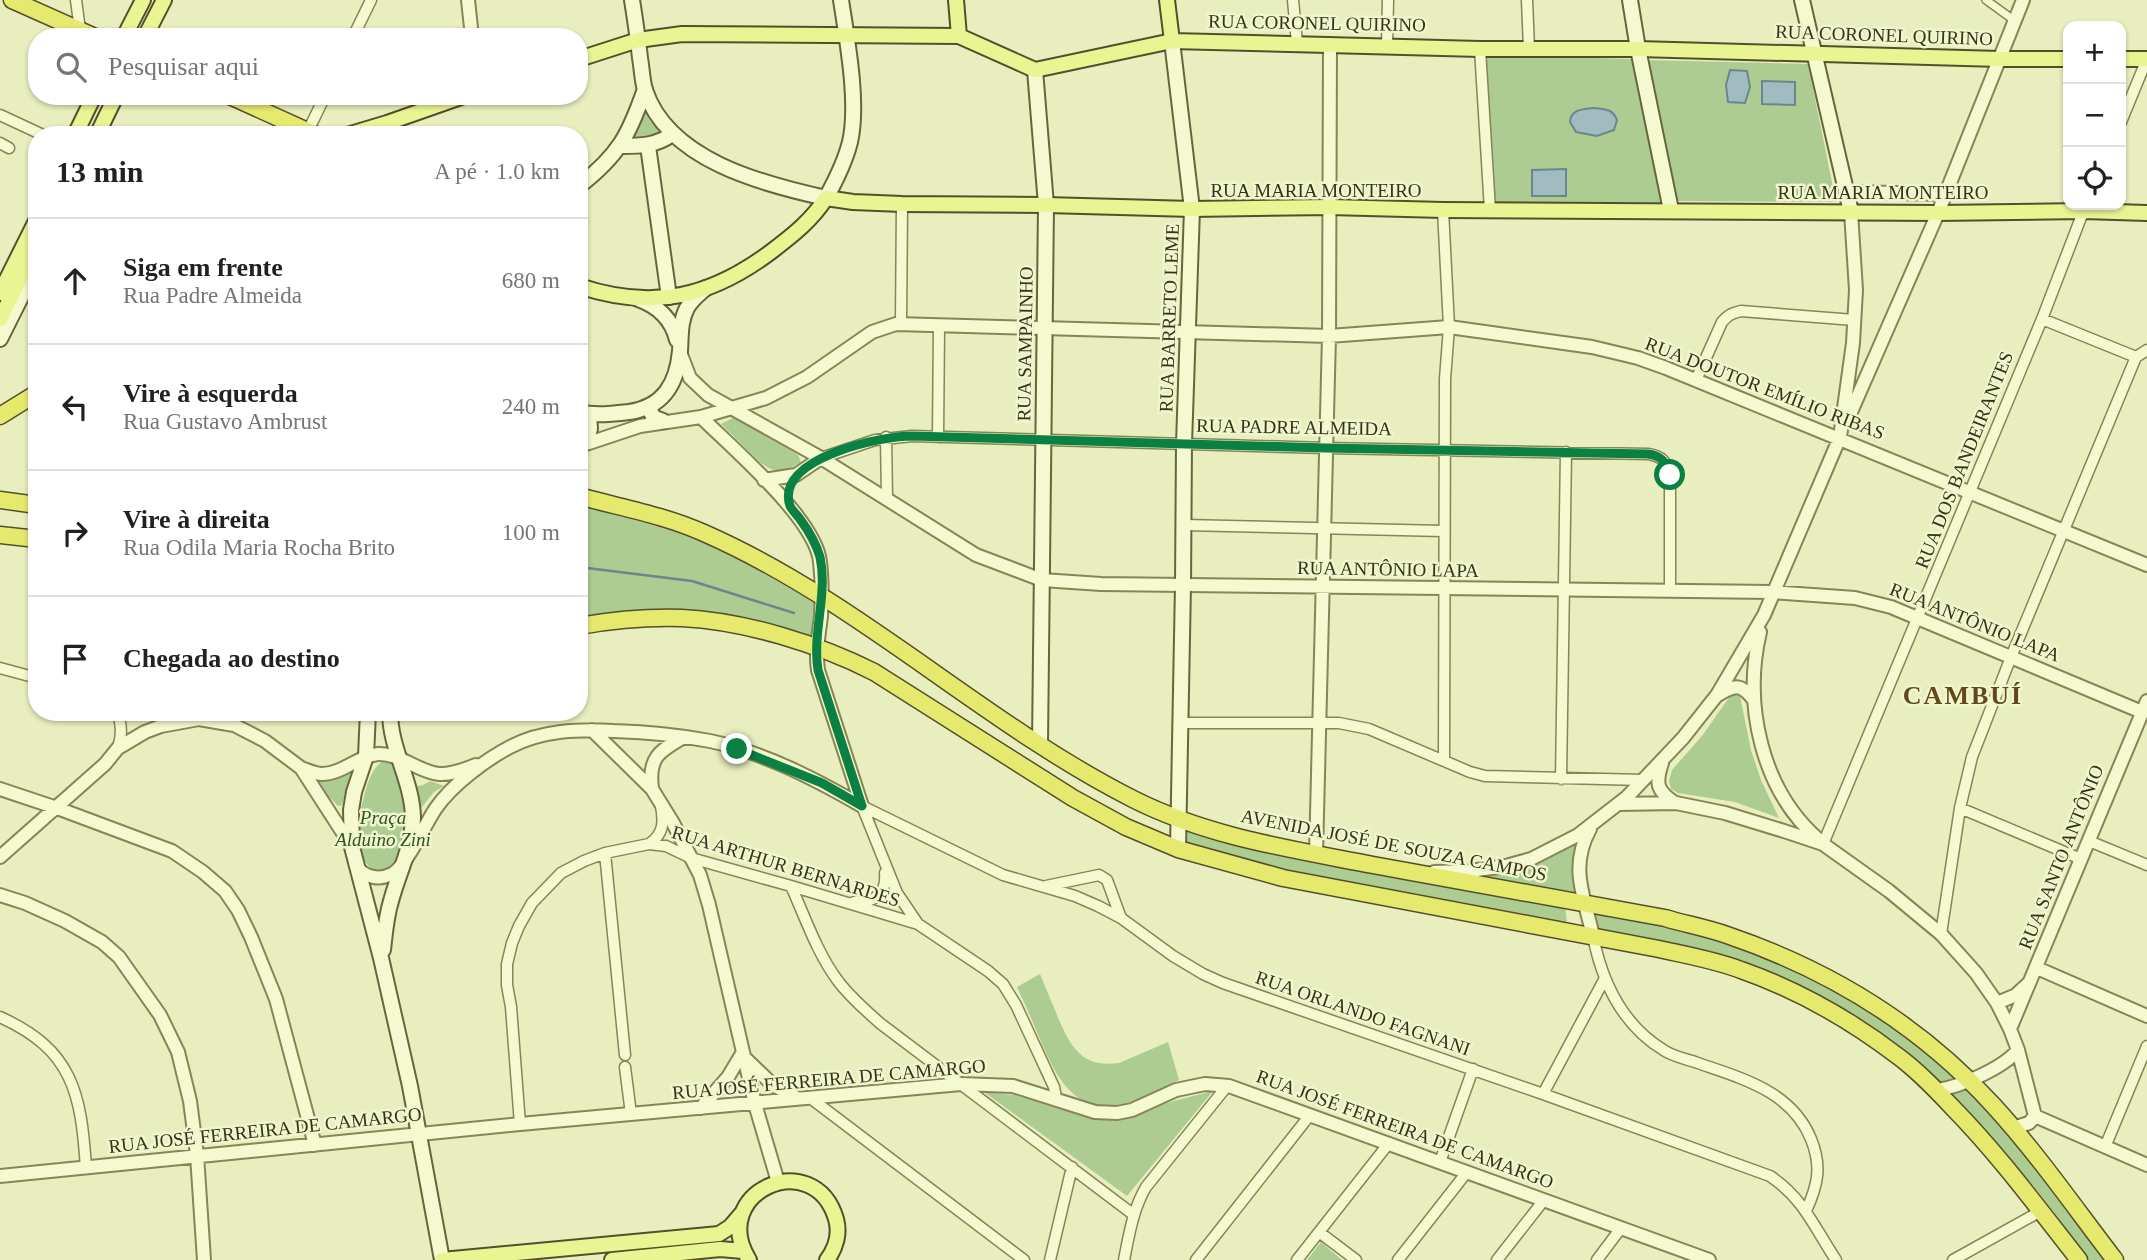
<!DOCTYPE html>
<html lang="pt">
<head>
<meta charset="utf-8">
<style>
	:root { --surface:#fff; --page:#f2f2f2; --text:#202124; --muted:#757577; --line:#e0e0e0 }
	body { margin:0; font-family:Georgia,serif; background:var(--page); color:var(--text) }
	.controls { position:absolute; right:21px; top:21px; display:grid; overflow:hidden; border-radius:14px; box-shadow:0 2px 5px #0004 }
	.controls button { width:63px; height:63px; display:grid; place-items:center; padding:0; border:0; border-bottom:2px solid var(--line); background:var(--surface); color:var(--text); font:35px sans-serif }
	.stop { position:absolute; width:21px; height:21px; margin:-16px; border:5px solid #0b8043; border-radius:50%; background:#fff }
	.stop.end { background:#0b8043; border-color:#fff; box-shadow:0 2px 7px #0008 }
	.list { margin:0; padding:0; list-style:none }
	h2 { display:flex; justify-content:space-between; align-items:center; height:91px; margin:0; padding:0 28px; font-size:30px }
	h2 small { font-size:23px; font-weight:400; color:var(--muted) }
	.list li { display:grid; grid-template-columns:46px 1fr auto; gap:21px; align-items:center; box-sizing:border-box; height:126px; padding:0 28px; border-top:2px solid var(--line) }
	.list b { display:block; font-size:26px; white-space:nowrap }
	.list p { margin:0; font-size:23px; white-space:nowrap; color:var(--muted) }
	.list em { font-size:23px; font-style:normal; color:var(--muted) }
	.icon { flex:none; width:38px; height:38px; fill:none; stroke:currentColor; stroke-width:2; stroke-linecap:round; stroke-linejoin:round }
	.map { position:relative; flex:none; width:2147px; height:1260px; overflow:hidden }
	.search { position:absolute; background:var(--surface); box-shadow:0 2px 5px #0004; left:28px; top:28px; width:560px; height:77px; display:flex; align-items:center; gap:18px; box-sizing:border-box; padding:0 24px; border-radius:28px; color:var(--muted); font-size:26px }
	.panel { position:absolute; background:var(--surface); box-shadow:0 2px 5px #0004; left:28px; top:126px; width:560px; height:595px; border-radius:28px }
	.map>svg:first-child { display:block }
	.green { fill:#adcc91 }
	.water { fill:#a1bcc0; stroke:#69878d; stroke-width:2 }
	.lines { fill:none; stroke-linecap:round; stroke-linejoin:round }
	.stream { stroke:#69878d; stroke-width:2.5 }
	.pedestrian-casing { stroke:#878456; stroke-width:10 }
	.minor-casing { stroke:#878456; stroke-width:13 }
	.tertiary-casing { stroke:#878456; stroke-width:16 }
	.secondary-casing { stroke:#68653a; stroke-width:18 }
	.primary-casing { stroke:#544f2b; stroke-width:18 }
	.trunk-casing { stroke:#544f2b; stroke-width:19 }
	.pedestrian { stroke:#f4f9d0; stroke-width:7 }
	.minor { stroke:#f4f9d0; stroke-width:10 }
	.tertiary { stroke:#f4f9d0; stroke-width:12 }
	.secondary { stroke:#f4f9d0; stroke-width:14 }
	.primary { stroke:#e9f493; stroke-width:14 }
	.trunk { stroke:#e5e96e; stroke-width:16 }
	.route { stroke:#0b8043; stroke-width:9 }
	.labels { text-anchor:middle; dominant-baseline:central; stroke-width:5; stroke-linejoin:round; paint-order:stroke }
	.street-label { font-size:19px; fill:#36331b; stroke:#f0f6cd }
	.park-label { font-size:19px; font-style:italic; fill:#315221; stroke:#f0f6cd }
	.district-label { font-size:26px; font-weight:bold; letter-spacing:2px; fill:#63481a; stroke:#f0f6cd }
</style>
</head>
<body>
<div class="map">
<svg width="2147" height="1260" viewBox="0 0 2147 1260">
	<rect width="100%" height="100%" fill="#e8eebd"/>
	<path class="green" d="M1485 55 1633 59 1663 203H1494Z
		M1646 60 1808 64 1836 202 1675 201Z
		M645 103 665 133 660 137 629 141Z
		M737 416 798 455 801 462C777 478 768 470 749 452 740 442 730 433 721 424Z
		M579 504 616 512 691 535 770 574 818 602 812 639 703 612 613 615 579 621Z
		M1736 694 1740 696 1751 750 1761 780 1779 818 1735 802 1678 793 1671 789 1669 781 1672 770 1702 736 1728 699 1732 695Z
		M383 761 392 763C404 786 418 852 388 868 357 883 356 825 361 808 366 792 368 771 383 761Z
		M352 770 342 805 338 806 316 784 317 780Z
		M430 781 444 786 434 792 422 807H418L414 787 423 785Z
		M1182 825 1565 903 1567 927 1278 872 1181 847Z
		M1578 843 1579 896 1474 880V874Z
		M1593 911 1686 927 1817 977 1917 1040 1959 1079 1938 1086 1786 983 1597 933Z
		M1040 974C1046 989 1053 1005 1059 1020 1072 1049 1083 1068 1119 1063L1168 1042 1179 1080C1161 1089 1142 1099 1123 1104 1073 1116 1055 1074 1039 1037 1032 1020 1025 1004 1017 987Z
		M1966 1084 1993 1110 2110 1260H2084L1946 1092Z
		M1213 1091 1127 1196 984 1092 1015 1095 1104 1119H1121L1170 1102Z
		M1321 1242 1342 1260H1307Z"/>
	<path class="water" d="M1730 70 1747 71 1750 87 1745 103 1728 102 1726 85Z
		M1762 81 1795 82V105L1762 104Z
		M1594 108C1605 109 1613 109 1617 120L1614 130 1597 136 1576 132 1570 122C1571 109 1583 109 1594 108Z
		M1566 169V196H1532V170Z"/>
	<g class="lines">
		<path class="stream" d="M31 523H37
			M579 567 692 581 794 613"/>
		<g class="pedestrian-casing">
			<path id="pedestrian" d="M1986 0 2015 21"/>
		</g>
		<g class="minor-casing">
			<path id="minor" d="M76 0 80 30
				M1293 0 1297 43
				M1527 0 1529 49
				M353 37 371 0
				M1387 45 1388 0
				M1480 49 1490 210
				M0 115 43 135
				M2121 122 2147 59
				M308 131 325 96
				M0 143 9 148
				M1443 210 1449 327 1445 379 1444 761
				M2042 319 2136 357
				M901 324 902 204
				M1696 380 1722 322C1728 315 1732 313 1741 311L1854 320
				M886 437 887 499
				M938 437 939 325
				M821 458 875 440 912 436 1326 448 1648 454C1662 456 1667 462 1670 475V591
				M1184 525 1444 531
				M0 668 37 678
				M117 712C122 725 122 735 118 748
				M176 712 199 719
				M1180 723H1339L1369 729 1470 772 1485 776 1643 780
				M161 726 166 712
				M1561 779 1566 452
				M862 806 1003 875 1075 896 1098 906 1121 918 1173 956 1203 974 1223 983 1543 1094 1770 1176C1804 1199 1814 1227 1836 1260
				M862 806 897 893 918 924
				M1960 808 2081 859
				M2089 841 2147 865
				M649 844C664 834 664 822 661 806
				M1823 844 2042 319 2085 207
				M605 853 625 1055
				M791 886C805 917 817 953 838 981 850 997 866 1011 881 1024L1134 1215
				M1046 886 1099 875 1107 880 1121 918
				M854 902C874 903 887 894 885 873
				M1941 934 1960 808 1972 757 2011 657 2136 357 2147 350
				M1593 936C1602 982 1623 1026 1665 1051 1673 1056 1685 1059 1695 1062 1740 1078 1791 1090 1811 1139 1822 1166 1818 1185 1806 1211
				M0 1017C73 1050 81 1093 86 1168
				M625 1067 631 1114
				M1543 1094 1605 978
				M809 1097 1024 1260
				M520 1124 511 1007 507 985V964L512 943 519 926 532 903 561 873 584 861 605 853 649 844 666 846 691 858 791 886 918 924 988 971 1003 984 1016 1005 1054 1087 1056 1098
				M2105 1147 2147 1046
				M1440 1162 1473 1069
				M1319 1232 1356 1260
				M1050 1260 1072 1167
				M1124 1260C1129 1235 1133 1209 1146 1187L1227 1086
				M1196 1260 1310 1115
				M1297 1260 1389 1143
				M1398 1260 1467 1172
				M1497 1260 1544 1200
				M1597 1260 1621 1228
				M1953 1260 2041 1211"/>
		</g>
		<g class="tertiary-casing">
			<path id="tertiary" d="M468 0 472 37
				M1847 192 1946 194
				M680 352 690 378 708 395 821 458 976 555 1042 580 1101 584 1772 592 1855 598 1891 607 2142 712
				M701 417C732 448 816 519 820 562 822 579 822 598 821 616 819 634 815 651 818 670L862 806
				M1847 421 1938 213 2023 0
				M580 446 640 426 701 417 766 398 807 377 872 332 896 324 1329 336 1449 327 1592 347 1638 358 1666 368 2147 565
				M764 480 796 475 821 458
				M1760 632C1743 704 1761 790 1819 840
				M1718 695C1734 685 1741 683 1753 699
				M592 730 652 789 673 823 700 875 709 905 755 1104 778 1182
				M1662 763C1655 784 1657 791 1675 803
				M301 768C307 770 315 774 322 774 342 774 358 756 378 754 400 753 418 772 439 774 452 775 465 769 476 765
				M652 788C648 758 659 751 684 737
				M0 789 57 808 172 851 203 872 225 891 238 910 251 937 276 999 315 1145
				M1619 804 1676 803 1725 813 1784 831 1823 844 1889 891 1941 934 1976 973 1997 1003 2010 1029 2018 1050 2035 1116 2029 1123 2013 1128
				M1590 829C1569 867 1584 896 1593 936
				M1316 854 1329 336 1330 44
				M0 857 105 764 118 748 145 732 161 726 199 719 234 725 265 741 301 768 352 847
				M358 868C366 878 380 880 392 874 406 867 426 822 436 808 452 785 485 760 510 747 542 730 579 729 614 731 646 732 679 735 710 741 763 752 815 779 862 806
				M1434 872 1470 871 1506 866 1531 859 1578 835 1627 797 1683 738 1717 695 1764 615 1840 437 1853 343 1856 290 1851 212
				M0 895 25 903 65 921 102 942 119 957 160 1015 178 1052 190 1101 197 1155 204 1260
				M2037 968 2147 1016
				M1997 1003 2016 995 2029 983
				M2010 1029 2147 701
				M746 1059 773 1085 797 1098
				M1937 1090C1960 1087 2003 1068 2018 1050
				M701 1108 728 1077 743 1052
				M2035 1116 2147 1165
				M0 1176 520 1124 961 1084 1013 1086 1095 1112 1117 1113 1132 1110 1176 1090 1205 1084 1229 1086 1709 1260"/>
		</g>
		<g class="secondary-casing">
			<path id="secondary" d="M632 0C635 19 638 39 640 58 642 69 642 80 645 90 668 160 762 184 826 198 836 180 845 162 850 142 859 103 847 40 841 0
				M1630 0 1638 49 1671 210
				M1802 0 1851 212
				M1172 41 1192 209 1184 444 1183 585 1178 849
				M1035 70 1046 205 1040 744
				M621 146C640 146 656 146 672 134
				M648 146 669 297
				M579 186C619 155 629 135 645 89
				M638 299C658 306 672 319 677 340
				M0 339 37 265
				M649 407 653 417 663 421
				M579 412C595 416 612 414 629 412 663 407 677 384 680 351 681 336 680 321 687 308 692 299 699 294 706 288
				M582 445C591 433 593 426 585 413
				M368 712 366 756 354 792 351 810 352 847 381 958 410 1086 442 1260
				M383 950C385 933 386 917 391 901 398 874 413 846 413 817 412 780 390 749 390 712"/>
		</g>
		<g class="primary-casing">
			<path id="primary" d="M956 0 959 36
				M1167 0 1172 41
				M124 37 143 0
				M145 37 164 0
				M579 59 638 40 682 34 959 36 1035 70 1172 41 1480 49H1638L2000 59H2068
				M2121 59H2147
				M75 135 94 96
				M97 135 116 96
				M347 135 387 123 464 96
				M579 286C653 311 711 297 772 251 793 235 812 220 826 198L853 202 902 204 1046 205 1192 209 1330 207 1443 210 1938 213 2084 211 2147 213
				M0 293 37 219
				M0 319 37 245
				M442 1260 719 1234 730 1227 742 1213
				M612 1260 720 1249 743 1251
				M749 1260C707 1192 814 1145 836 1219 840 1233 836 1248 827 1260"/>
		</g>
		<g class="trunk-casing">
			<path id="trunk" d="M12 0 95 37
				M230 96 316 135
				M0 416 37 393
				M579 496C622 508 664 515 704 533 859 601 983 723 1133 799 1208 837 1291 849 1373 865 1470 883 1567 900 1665 918 1685 924 1707 928 1727 935 1830 970 1919 1024 1993 1105 2037 1153 2075 1208 2115 1260
				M0 500 37 505
				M0 535 37 539
				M579 626C613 620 648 617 682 618 744 621 819 644 874 672L1073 798 1126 827 1178 849 1283 878 1659 949C1686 955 1715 960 1741 970 1798 990 1852 1021 1899 1057 1919 1072 1936 1090 1953 1108 1999 1155 2038 1208 2079 1260"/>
		</g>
		<use href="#pedestrian" class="pedestrian"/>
		<use href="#minor" class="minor"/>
		<use href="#tertiary" class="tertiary"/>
		<use href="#secondary" class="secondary"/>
		<use href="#primary" class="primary"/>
		<use href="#trunk" class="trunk"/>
	</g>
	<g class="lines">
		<path class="route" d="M737 749 822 783 862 806 818 670C812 633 828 594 820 557 816 543 808 530 800 519 797 515 792 510 790 506 774 458 881 436 912 436L1326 448 1648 454C1662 456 1666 462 1670 475"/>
	</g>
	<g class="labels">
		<g class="street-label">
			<text transform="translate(1317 23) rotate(1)">RUA CORONEL QUIRINO</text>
			<text transform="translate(1884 35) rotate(2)">RUA CORONEL QUIRINO</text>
			<text x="1316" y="190">RUA MARIA MONTEIRO</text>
			<text x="1883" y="192">RUA MARIA MONTEIRO</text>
			<text transform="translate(1169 318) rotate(-88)">RUA BARRETO LEME</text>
			<text transform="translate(1025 344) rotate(-89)">RUA SAMPAINHO</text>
			<text transform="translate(1765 388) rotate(21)">RUA DOUTOR EMÍLIO RIBAS</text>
			<text transform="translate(1294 427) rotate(1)">RUA PADRE ALMEIDA</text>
			<text transform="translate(1964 460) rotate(-68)">RUA DOS BANDEIRANTES</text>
			<text transform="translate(1388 569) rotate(1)">RUA ANTÔNIO LAPA</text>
			<text transform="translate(1975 622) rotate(22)">RUA ANTÔNIO LAPA</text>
			<text transform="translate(1394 845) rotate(11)">AVENIDA JOSÉ DE SOUZA CAMPOS</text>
			<text transform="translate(2061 857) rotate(-68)">RUA SANTO ANTÔNIO</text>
			<text transform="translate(786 866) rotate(17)">RUA ARTHUR BERNARDES</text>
			<text transform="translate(1363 1013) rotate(19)">RUA ORLANDO FAGNANI</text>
			<text transform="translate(829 1079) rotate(-5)">RUA JOSÉ FERREIRA DE CAMARGO</text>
			<text transform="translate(1405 1129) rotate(20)">RUA JOSÉ FERREIRA DE CAMARGO</text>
			<text transform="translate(265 1130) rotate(-6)">RUA JOSÉ FERREIRA DE CAMARGO</text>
		</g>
		<g class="park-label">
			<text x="383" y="817">Praça<tspan x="383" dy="22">Alduino Zini</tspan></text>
		</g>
		<g class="district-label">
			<text x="1963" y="695">CAMBUÍ</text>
		</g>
	</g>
</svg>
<div class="controls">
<button>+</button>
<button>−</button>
<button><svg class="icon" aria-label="locate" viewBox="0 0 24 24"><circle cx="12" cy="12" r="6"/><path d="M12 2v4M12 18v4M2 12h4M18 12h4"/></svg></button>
</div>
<div class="stop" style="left:1670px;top:475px"></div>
<div class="stop end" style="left:737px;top:749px"></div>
<div class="search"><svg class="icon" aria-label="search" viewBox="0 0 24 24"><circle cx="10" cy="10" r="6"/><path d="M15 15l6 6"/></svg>Pesquisar aqui</div>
<section class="panel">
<h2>13 min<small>A pé · 1.0 km</small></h2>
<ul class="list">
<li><svg class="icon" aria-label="ahead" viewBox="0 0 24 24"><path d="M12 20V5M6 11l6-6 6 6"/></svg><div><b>Siga em frente</b><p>Rua Padre Almeida</p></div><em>680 m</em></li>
<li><svg class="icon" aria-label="left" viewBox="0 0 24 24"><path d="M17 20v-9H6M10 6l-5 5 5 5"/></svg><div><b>Vire à esquerda</b><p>Rua Gustavo Ambrust</p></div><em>240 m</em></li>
<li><svg class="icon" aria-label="right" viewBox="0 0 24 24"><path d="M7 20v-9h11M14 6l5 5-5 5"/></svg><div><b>Vire à direita</b><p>Rua Odila Maria Rocha Brito</p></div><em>100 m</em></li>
<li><svg class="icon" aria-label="arrive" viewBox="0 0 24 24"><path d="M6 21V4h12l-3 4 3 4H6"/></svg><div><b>Chegada ao destino</b></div></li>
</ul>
</section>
</div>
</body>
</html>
